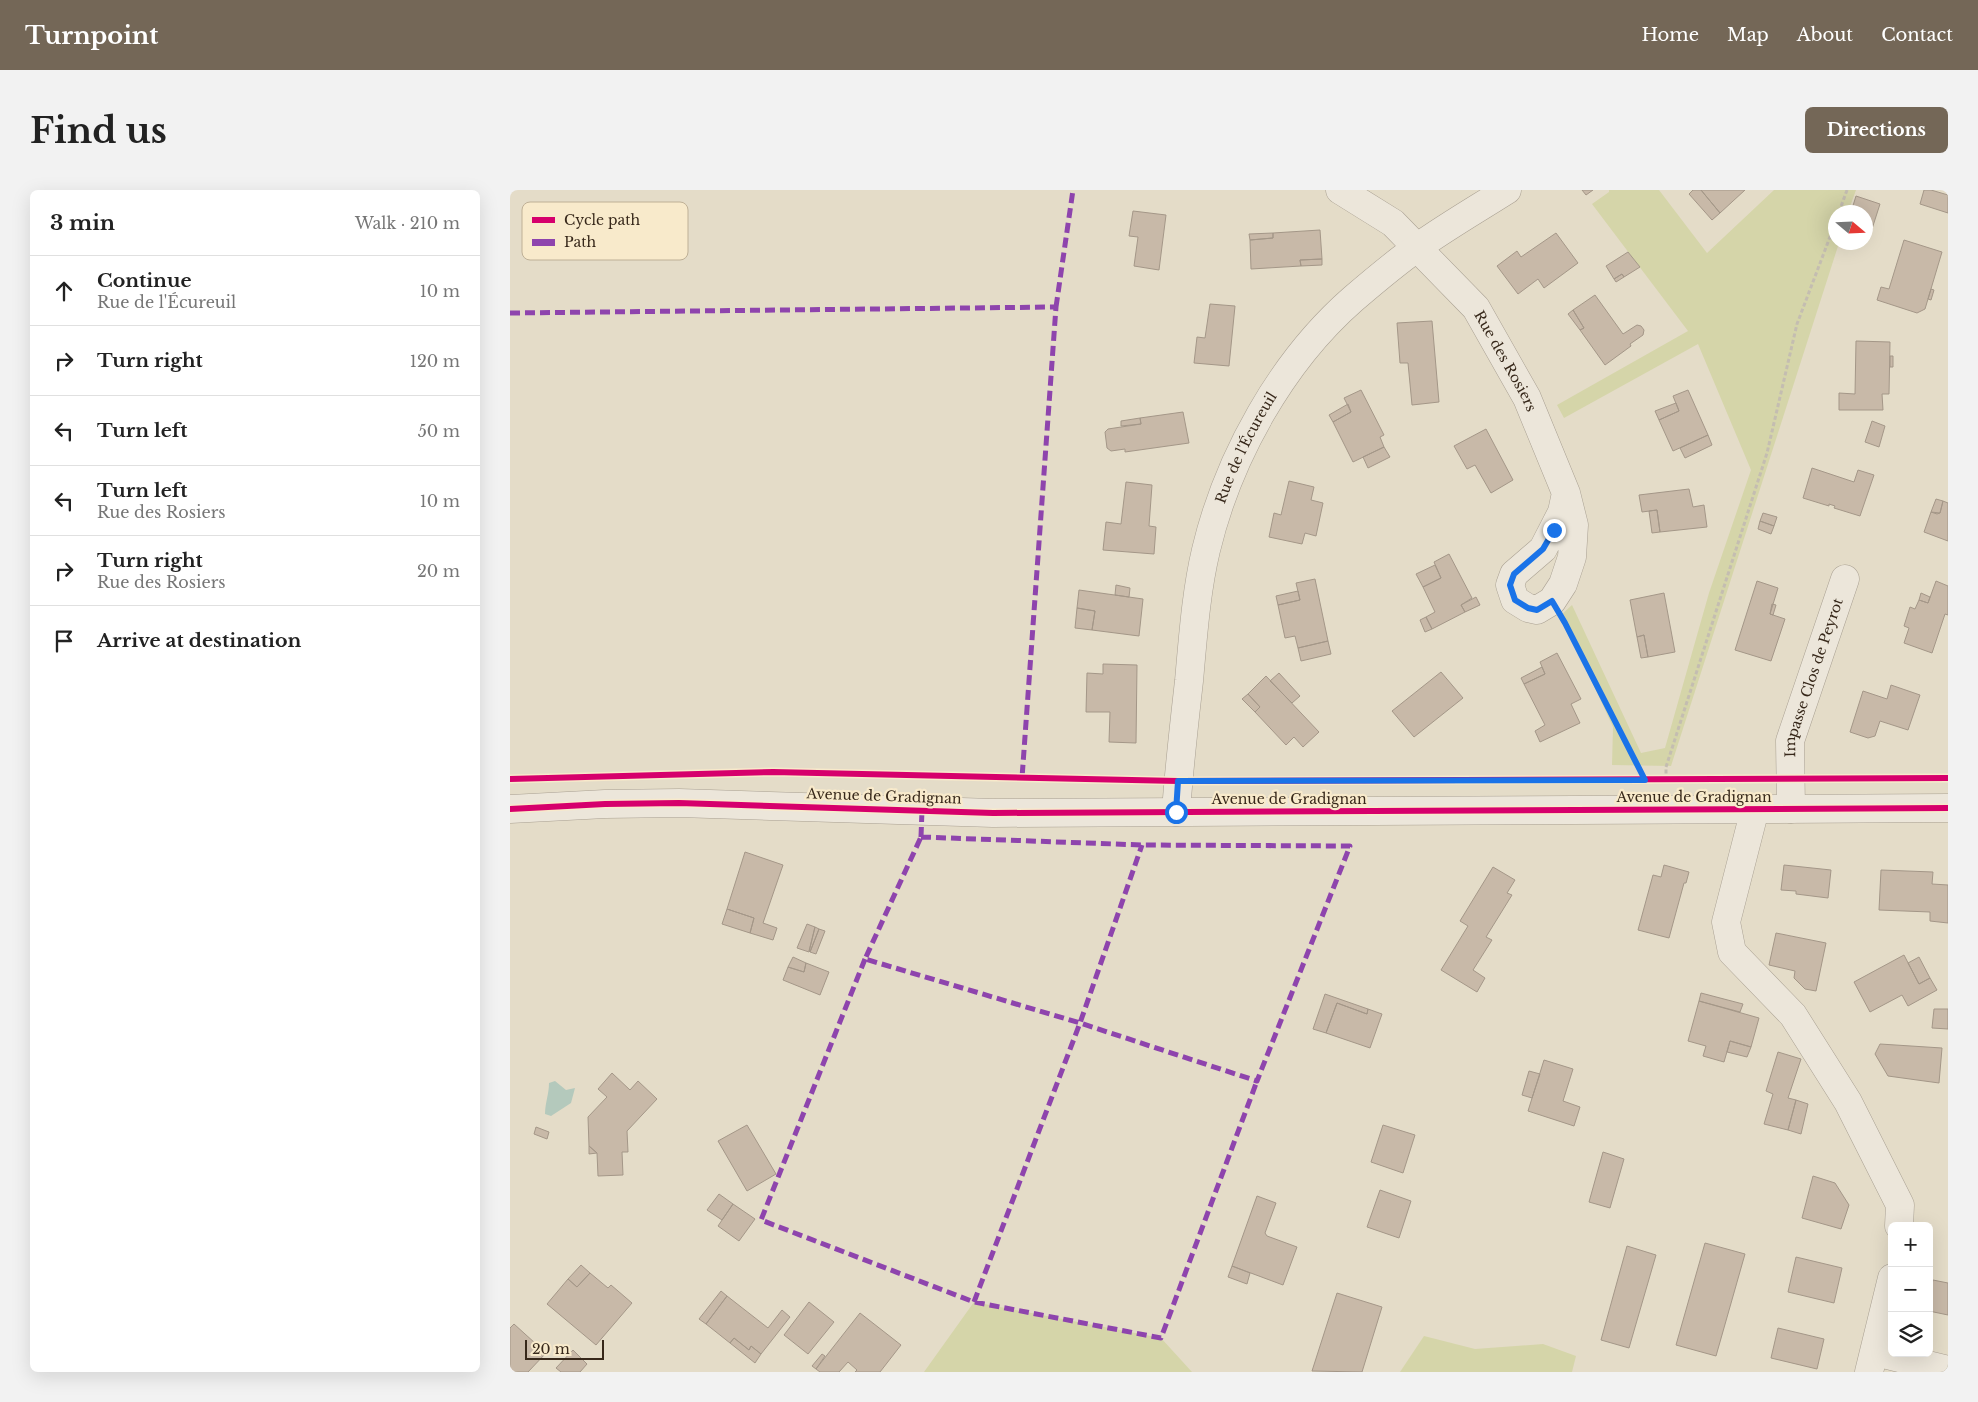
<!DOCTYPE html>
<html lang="en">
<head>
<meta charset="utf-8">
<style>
	:root { --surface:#fff; --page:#f2f2f2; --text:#222; --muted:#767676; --line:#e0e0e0; --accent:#746757 }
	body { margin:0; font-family:"Libre Baskerville",serif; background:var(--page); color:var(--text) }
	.controls { position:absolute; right:15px; bottom:15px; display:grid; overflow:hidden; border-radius:8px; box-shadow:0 5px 20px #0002 }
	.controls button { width:45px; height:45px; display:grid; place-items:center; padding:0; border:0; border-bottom:1px solid var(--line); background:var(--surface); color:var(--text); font:25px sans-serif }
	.compass { position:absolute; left:1318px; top:15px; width:45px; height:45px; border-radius:50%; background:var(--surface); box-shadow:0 5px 20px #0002; rotate:109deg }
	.scale { position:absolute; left:15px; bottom:12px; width:79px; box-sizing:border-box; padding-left:5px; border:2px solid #37281a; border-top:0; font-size:14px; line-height:18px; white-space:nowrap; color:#37281a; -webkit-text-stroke:4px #f8eacb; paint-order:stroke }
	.stop { position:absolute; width:15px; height:15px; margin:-11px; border:4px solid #1a73e8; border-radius:50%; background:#fff }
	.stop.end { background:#1a73e8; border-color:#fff; box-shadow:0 1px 5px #0008 }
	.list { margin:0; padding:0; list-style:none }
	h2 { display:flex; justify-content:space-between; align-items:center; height:65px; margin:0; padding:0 20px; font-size:21px }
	h2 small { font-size:16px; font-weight:400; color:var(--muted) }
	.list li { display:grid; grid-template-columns:32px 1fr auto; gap:15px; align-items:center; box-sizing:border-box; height:70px; padding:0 20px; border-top:1px solid var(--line) }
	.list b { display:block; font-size:19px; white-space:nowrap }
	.list p { margin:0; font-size:16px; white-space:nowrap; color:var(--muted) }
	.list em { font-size:16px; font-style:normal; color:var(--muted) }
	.icon { flex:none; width:28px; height:28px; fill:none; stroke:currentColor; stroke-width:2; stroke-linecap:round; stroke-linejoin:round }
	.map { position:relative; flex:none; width:1438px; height:1182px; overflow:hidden; border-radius:8px }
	header { display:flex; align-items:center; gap:30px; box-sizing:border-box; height:70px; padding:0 25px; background:var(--accent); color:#fff }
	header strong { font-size:24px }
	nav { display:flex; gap:28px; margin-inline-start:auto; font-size:18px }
	.intro { display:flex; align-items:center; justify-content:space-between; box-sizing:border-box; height:120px; padding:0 30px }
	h1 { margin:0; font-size:35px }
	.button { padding:12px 22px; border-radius:8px; background:var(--accent); color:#fff; font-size:18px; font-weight:700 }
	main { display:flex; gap:30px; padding:0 30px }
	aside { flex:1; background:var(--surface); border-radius:8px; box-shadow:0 5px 20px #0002 }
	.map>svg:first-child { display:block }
	.green { fill:#d5d5a9 }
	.water { fill:#b4c9bc }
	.building { fill:#c8b9a8; stroke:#a49788 }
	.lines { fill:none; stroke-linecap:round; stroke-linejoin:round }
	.minor-casing { stroke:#a9a092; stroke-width:29 }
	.path { stroke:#c4bdb1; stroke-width:3; stroke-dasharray:4 2.5; stroke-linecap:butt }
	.minor { stroke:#ece6da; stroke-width:28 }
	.quiet { stroke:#8e44ad; stroke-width:5; stroke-dasharray:10 5; stroke-linecap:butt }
	.cycleway-casing { stroke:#f8eacb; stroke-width:9 }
	.cycleway { stroke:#d6006c; stroke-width:6 }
	.route { stroke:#1a73e8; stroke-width:6 }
	.labels { text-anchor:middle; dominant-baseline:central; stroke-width:4.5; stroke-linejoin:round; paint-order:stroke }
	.street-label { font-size:14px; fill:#37281a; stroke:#f8eacb }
	.key { fill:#f8eacb; stroke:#beb096; stroke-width:1 }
	.key-label { font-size:14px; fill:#37281a }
</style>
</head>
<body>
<header>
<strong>Turnpoint</strong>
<nav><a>Home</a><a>Map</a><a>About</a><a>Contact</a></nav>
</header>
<div class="intro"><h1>Find us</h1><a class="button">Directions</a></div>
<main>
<aside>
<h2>3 min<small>Walk · 210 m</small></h2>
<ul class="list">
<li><svg class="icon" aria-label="ahead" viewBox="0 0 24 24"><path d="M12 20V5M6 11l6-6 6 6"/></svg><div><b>Continue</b><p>Rue de l'Écureuil</p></div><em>10 m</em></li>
<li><svg class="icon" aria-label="right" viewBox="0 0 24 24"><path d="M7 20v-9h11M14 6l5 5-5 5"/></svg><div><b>Turn right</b></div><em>120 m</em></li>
<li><svg class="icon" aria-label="left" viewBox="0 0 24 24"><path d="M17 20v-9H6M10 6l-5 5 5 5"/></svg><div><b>Turn left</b></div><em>50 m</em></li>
<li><svg class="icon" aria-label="left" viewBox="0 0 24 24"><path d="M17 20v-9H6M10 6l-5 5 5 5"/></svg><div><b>Turn left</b><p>Rue des Rosiers</p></div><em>10 m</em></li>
<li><svg class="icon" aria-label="right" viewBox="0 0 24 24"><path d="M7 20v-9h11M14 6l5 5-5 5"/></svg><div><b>Turn right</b><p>Rue des Rosiers</p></div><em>20 m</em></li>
<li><svg class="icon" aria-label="arrive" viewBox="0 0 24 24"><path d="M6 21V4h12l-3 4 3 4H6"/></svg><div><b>Arrive at destination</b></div></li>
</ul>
</aside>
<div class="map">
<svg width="1438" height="1182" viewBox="0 0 1438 1182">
	<rect width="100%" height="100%" fill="#e4dcc8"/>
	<path class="green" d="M1099 0H1149L1197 63 1264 0H1346L1338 22H1326V52L1329 53 1161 576 1102 575 1103 537 1051 425 1062 415 1131 563 1155 558 1199 403 1241 280 1188 154 1054 228 1047 215 1178 141 1082 14 1099 2Z
		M464 1112 651 1148 682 1182H414Z
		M914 1146 965 1159 1033 1154 1066 1166 1062 1182H890Z"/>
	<path class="water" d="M45 891 56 900 65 898 61 913 41 926 35 924C35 913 39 904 39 893Z"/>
	<path class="building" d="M1072 0H1083L1076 5Z
		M1183 0H1191L1210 23 1202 30 1179 4Z
		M1191 0H1235L1210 23Z
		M1414 0H1421L1438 5V23L1410 14Z
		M1346 6 1370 14 1361 42 1356 41V22H1341Z
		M623 21 656 25 649 80 624 76 628 47 619 46Z
		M810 40 812 69 790 70 791 76 741 79 740 50 763 48V43Z
		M763 43V48L740 50 739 44Z
		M1046 43 1068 73 1034 98 1028 89 1008 104 987 76 1007 61 1011 67Z
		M1394 50 1432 62 1415 119 1407 123 1367 110 1371 97 1379 99Z
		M1118 62 1130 77 1114 87 1112 84 1104 89 1096 76Z
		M812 69V75L791 76 790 70Z
		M1112 84 1114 87 1106 92 1104 89Z
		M1421 99 1424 100 1421 110 1418 109Z
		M1085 105 1113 144 1127 135 1131 136 1134 140 1133 145 1120 154 1121 156 1095 175 1070 140 1074 138 1063 120Z
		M700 114 725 116 719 176 684 173 687 147 695 148Z
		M1063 120 1074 138 1070 140 1058 124Z
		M922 131 929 212 902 215 898 173H890L887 133Z
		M1346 151 1380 152 1379 204H1372L1373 220H1329V203L1345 204Z
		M1380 166H1383V177H1380Z
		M851 200 874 245 870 247 874 257 843 272 823 232 841 222 834 208Z
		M1178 200 1198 245 1163 261 1149 230 1169 221 1163 206Z
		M1166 213 1169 221 1149 230 1145 221Z
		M838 214 841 222 823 232 819 225Z
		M673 222 679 253 615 262V259L601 261 597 258 595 242 598 239 631 234 630 228Z
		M630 228 631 234 611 236V231Z
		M1362 231 1375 236 1369 257 1355 252Z
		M976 239 1003 290 981 303 965 275 957 279 944 256Z
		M1198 245 1202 255 1175 268 1170 258Z
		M874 257 880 267 858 278 853 267Z
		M1302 278 1344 292 1348 280 1364 285 1350 326 1324 318 1325 316 1319 314V316L1293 308Z
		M779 291 804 297 801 310 813 313 806 346 795 343 792 354 759 347 764 323 771 325Z
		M616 292 642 295 639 336 646 337 644 364 593 360 596 332 611 334Z
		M1179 299 1183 317 1194 315 1197 337 1150 342 1147 320 1132 322 1129 305Z
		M1426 309 1433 311 1430 323 1427 324 1421 322Z
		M1433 311 1438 313V351L1414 342 1421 322 1430 323Z
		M1147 320 1150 342 1142 343 1139 321Z
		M1253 323 1267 327 1264 336 1250 331Z
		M1250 331 1264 336 1261 344 1248 339Z
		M939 364 962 408 951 415 955 422 922 439 916 427 925 422 913 397 931 388 924 372Z
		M925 375 931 388 913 397 906 384Z
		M805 389 818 451 788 458 785 446 775 448 768 415 790 410 786 393Z
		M1247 391 1268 398 1260 424 1275 429 1261 471 1225 460Z
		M1426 391 1438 396V425L1435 424 1422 463 1394 453 1399 438 1394 436 1400 417 1405 419 1409 410 1418 413Z
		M606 395 620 398 619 407 605 405Z
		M569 400 633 409 629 446 582 440 585 421 567 418Z
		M788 401 790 410 768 415 766 406Z
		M1154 403 1165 462 1138 467 1134 445 1127 447 1120 410Z
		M1411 403 1420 407 1418 413 1409 410Z
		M966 407 970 415 955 422 951 415Z
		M1262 414 1266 415 1263 425 1260 424Z
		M567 418 585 421 582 440 565 438Z
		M916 427 922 439 915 442 910 430Z
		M1134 445 1138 467 1131 468 1127 447Z
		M818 451 821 464 791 471 788 458Z
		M1047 463 1071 509 1061 514 1070 533 1030 552 1025 541 1035 535 1014 494 1035 484 1030 472Z
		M593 474 627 475 626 553 599 552 600 522H576L577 483 593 484Z
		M1032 477 1035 484 1014 494 1011 488Z
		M931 482 953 508 904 547 882 521Z
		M769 483 790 506 782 513 760 491Z
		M756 486 809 542 793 557 784 547 776 555 745 522 750 517 738 504Z
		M1381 495 1410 505 1398 540 1370 531 1365 546 1358 548 1340 542 1353 501 1377 509Z
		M738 504 750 517 745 522 732 509Z
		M235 662 273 675 253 733 267 738 263 750 240 743 244 728 217 719Z
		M1154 675 1179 682 1176 693H1174L1159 748 1128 740 1143 685 1151 687Z
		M1274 675 1321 680 1318 708 1286 704V701L1271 700Z
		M983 677 1005 690 997 703 1002 705 976 747 982 750 963 780 975 788 967 802 931 780 958 736 950 731Z
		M1371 680 1423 682 1422 694 1438 695V733L1420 731V722L1369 720Z
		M217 719 244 728 240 743 212 734Z
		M297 734 305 737 299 762 287 758Z
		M305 737 309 739 300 762 299 761Z
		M309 739 315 741 306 764 300 762Z
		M1266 743 1316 753 1306 801 1295 799 1284 788 1285 781 1259 775Z
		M1394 765 1409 794 1420 788 1427 800 1398 816 1392 805 1360 822 1344 792Z
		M283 767 296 773 294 782 278 777Z
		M1409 767 1420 788 1409 794 1398 773Z
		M296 773 319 782 310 805 273 790 278 777 294 782Z
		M1191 803 1233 814 1230 822 1189 811Z
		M815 804 858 819 857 824 827 813 816 843 803 839Z
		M1189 811 1249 828 1241 857 1220 851 1214 872 1193 866 1196 856 1178 851Z
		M827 813 857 824 858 819 872 824 860 858 816 843Z
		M1424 819H1438V839L1422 838Z
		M1220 851 1241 857 1237 867 1217 862Z
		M1370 854 1432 858 1429 893 1378 886 1365 864Z
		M1268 862 1291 869 1278 908 1286 910 1278 940 1254 934 1263 904 1256 901Z
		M1034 870 1063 879 1053 911 1070 917 1064 936 1018 921Z
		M1019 881 1030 884 1022 908 1012 905Z
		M102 883 120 900 128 891 147 909 117 941 118 962H112L113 985 88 986 87 963 79 956 78 927 97 907 88 899Z
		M1286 910 1298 914 1291 944 1278 940Z
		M237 935 266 984 237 1001 208 951Z
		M873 935 905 945 893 983 861 972Z
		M26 937 39 942 37 949 24 944Z
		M79 956 87 963 79 964Z
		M1093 962 1114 969 1100 1018 1079 1012Z
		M1303 986 1325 993 1339 1015 1331 1039 1292 1028Z
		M870 1000 901 1011 889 1048 857 1037Z
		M209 1004 223 1014 212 1030 197 1020Z
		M747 1006 766 1013 755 1043 757 1046 787 1057 773 1095 722 1076Z
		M223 1014 245 1029 229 1051 208 1036Z
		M1195 1053 1235 1064 1206 1166 1166 1155Z
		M1117 1056 1146 1065 1119 1158 1091 1150Z
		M1286 1067 1332 1078 1324 1113 1278 1102Z
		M71 1075 80 1083 67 1097 58 1089Z
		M722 1076 740 1083 737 1094 718 1087Z
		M80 1083 98 1098 101 1095 122 1113 86 1155 37 1114 58 1089 67 1097Z
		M1423 1090 1438 1093V1125L1419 1121V1107Z
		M211 1101 217 1106 196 1134 189 1129Z
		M827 1103 872 1117 852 1182 802 1181Z
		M217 1106 258 1138 272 1120 280 1127 251 1164 241 1156 239 1160 224 1148 220 1153 196 1134Z
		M299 1112 324 1132 298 1164 274 1145Z
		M350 1123 391 1155 370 1182H345L347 1180 338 1172 329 1182H310L306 1179Z
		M4 1134 36 1163 18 1182H0V1138Z
		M1268 1138 1314 1149 1307 1179 1261 1168Z
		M224 1148 239 1160 241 1156 251 1164 245 1173 220 1153Z
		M63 1160 77 1174 70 1182H51L46 1178Z
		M312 1164 315 1166 306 1179 302 1176Z"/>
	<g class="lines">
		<g class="minor-casing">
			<g id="minor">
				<path id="s1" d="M830 0 883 33 966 118 1017 208 1056 303 1064 335 1062 367 1053 394 1042 411 1027 420 1018 418 1005 410 1000 395 1004 384 1033 359 1052 322 1056 303"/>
				<path d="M0 619 95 614 169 613 483 623 1438 618"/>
				<path d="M1245 619 1216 732 1222 762 1283 825 1338 912 1390 1015 1389 1036"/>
				<path id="s2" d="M1281 619 1280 551 1335 389"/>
				<path id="s3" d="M666 622C669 578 674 535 679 491 683 447 686 402 696 360 718 268 771 172 843 109 864 91 885 73 908 57 936 37 967 19 997 0"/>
				<path d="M1365 1162 1438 1180"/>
				<path d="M1359 1182 1382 1088"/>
			</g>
		</g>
		<path class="path" d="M1329 22 1337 0
			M1055 433 1135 590
			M1156 590V577L1257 263 1287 134 1326 31"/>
		<use href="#minor" class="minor"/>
		<path class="quiet" d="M546 117 563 0
			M0 123 546 117 512 588
			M411 647 632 655 840 656 747 891 570 833 355 769Z
			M411 647 412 620
			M355 769 251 1030 464 1112 651 1148 747 891
			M464 1112 570 833 632 655"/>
		<g class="cycleway-casing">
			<path id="cycleway" d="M0 589 263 582 668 591 1438 588
				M0 619 95 614 169 613 483 623 1438 618"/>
		</g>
		<use href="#cycleway" class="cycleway"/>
	</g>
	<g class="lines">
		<path class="route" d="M666 622 668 591 1135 590 1055 433 1042 411 1027 420 1018 418 1005 410 1000 395 1004 384 1033 359 1044 340"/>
	</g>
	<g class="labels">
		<g class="street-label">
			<text stroke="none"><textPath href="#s1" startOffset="242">Rue des Rosiers</textPath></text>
			<text stroke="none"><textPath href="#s3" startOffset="374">Rue de l'Écureuil</textPath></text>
			<text stroke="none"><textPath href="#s2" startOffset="135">Impasse Clos de Peyrot</textPath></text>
			<text transform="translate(374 606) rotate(2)">Avenue de Gradignan</text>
			<text x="1184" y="607">Avenue de Gradignan</text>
			<text x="779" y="609">Avenue de Gradignan</text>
		</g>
	</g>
	<rect x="12" y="12" width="166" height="58" rx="8" class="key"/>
	<rect x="22" y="27" width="23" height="6" fill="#d6006c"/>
	<rect x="22" y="49" width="23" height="7" fill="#8e44ad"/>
	<g class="key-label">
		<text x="54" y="35">Cycle path</text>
		<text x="54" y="57">Path</text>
	</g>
</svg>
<div class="controls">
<button>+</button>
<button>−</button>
<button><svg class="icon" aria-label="layers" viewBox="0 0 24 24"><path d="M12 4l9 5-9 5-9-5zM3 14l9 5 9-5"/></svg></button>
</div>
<svg class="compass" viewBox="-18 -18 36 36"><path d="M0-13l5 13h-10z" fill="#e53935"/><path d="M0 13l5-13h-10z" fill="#767676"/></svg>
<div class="scale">20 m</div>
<div class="stop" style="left:666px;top:622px"></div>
<div class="stop end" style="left:1044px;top:340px"></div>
</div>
</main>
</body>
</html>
